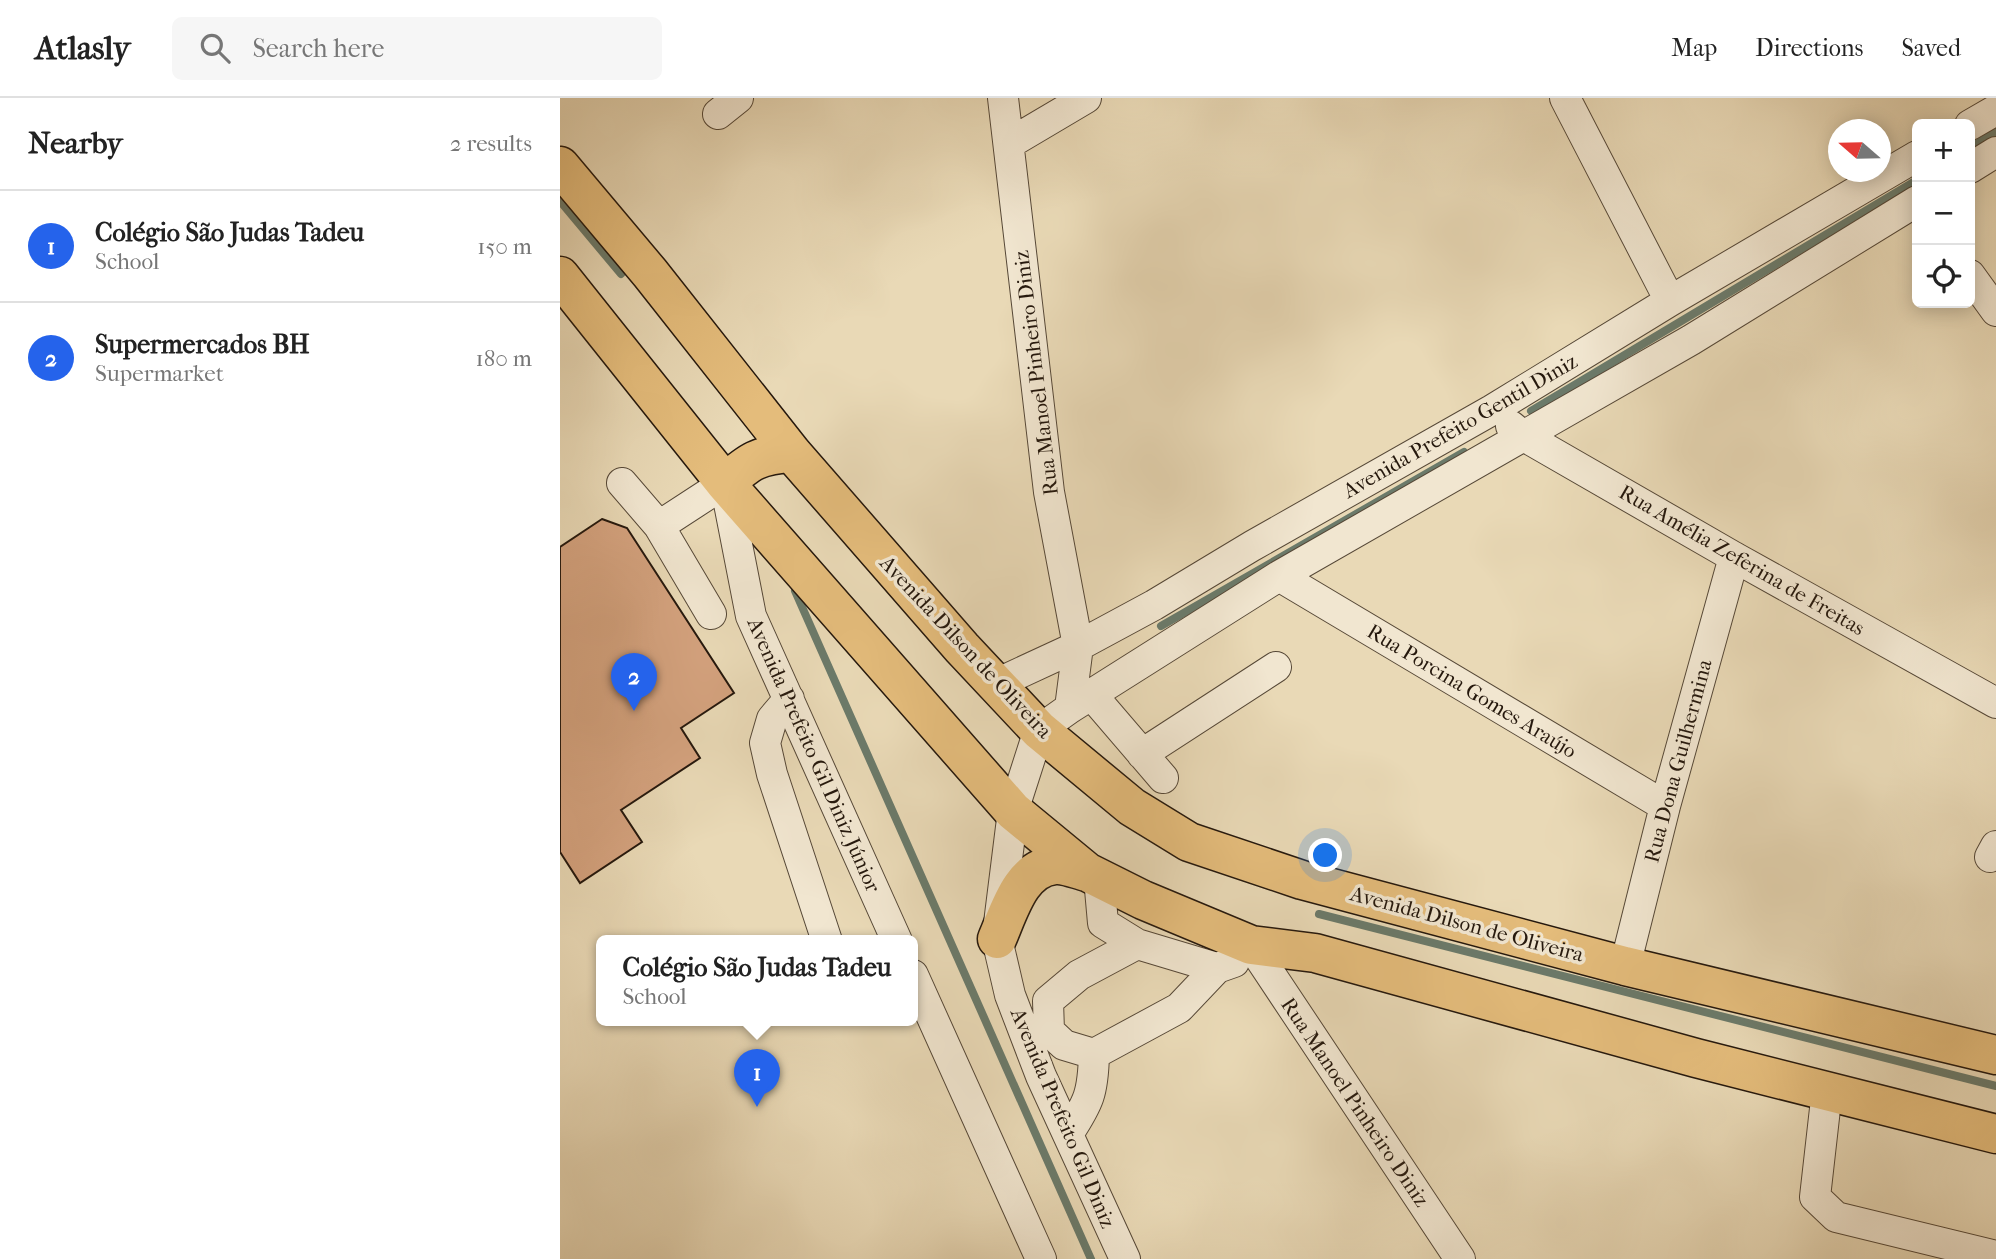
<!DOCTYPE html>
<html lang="en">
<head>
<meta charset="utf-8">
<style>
	:root { --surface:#fff; --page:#f6f6f6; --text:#222; --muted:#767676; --line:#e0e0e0; --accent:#2563eb }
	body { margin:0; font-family:"IM FELL French Canon",serif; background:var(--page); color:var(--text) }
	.controls { position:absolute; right:21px; top:21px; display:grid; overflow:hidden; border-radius:10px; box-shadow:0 4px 18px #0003 }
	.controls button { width:63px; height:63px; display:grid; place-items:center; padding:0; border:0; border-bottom:2px solid var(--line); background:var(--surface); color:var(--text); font:35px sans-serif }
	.compass { position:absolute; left:1268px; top:21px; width:63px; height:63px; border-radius:50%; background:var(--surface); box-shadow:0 4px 18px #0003; rotate:290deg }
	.you { position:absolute; left:766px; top:758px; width:24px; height:24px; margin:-18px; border:5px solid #fff; border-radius:50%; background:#1a73e8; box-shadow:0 0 0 10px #1a73e833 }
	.badge { display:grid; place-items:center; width:46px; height:46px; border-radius:50%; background:var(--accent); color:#fff; font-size:23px; font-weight:700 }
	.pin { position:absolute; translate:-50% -58px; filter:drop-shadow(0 2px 4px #0008) }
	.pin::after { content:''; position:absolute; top:37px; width:24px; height:21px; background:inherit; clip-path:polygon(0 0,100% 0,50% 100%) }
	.popup { position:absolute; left:36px; top:837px; width:322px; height:91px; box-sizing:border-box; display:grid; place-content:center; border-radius:10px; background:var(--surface); filter:drop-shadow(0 2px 5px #0005); font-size:23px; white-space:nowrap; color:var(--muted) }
	.popup b { font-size:26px; color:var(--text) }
	.popup::after { content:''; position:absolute; left:50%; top:100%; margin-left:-14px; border:14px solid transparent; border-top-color:var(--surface) }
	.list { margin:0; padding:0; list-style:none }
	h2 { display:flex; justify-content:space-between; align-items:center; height:91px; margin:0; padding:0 28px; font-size:30px }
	h2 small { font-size:23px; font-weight:400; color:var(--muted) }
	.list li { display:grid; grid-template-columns:46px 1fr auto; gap:21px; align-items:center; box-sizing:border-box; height:112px; padding:0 28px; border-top:2px solid var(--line) }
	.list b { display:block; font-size:26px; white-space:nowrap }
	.list p { margin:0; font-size:23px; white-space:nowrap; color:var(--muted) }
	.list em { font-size:23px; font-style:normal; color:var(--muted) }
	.icon { flex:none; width:38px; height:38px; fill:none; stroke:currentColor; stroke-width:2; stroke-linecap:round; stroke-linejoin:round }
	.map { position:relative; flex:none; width:1436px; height:1161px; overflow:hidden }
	header { display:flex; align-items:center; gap:42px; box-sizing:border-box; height:98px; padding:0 35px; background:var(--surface); border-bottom:2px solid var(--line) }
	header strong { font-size:33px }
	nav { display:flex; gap:38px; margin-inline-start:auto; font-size:24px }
	.search { width:490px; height:63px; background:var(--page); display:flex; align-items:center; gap:18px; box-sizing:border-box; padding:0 24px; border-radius:10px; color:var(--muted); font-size:26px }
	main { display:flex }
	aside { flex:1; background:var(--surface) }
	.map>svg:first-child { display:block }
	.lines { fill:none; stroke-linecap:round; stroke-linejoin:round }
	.stream { stroke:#6b7a6a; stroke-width:8 }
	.building { fill:#d4a27e; stroke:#25180d; stroke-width:2 }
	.minor-casing { stroke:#564837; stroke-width:32 }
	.major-casing { stroke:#25180d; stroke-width:41 }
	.minor { stroke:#f1e6d0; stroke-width:30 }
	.major { stroke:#e4bc7b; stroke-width:38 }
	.labels { text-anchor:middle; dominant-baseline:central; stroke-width:7; stroke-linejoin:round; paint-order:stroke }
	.street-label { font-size:21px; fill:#25180d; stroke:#f1e6d0 }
</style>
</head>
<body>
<header>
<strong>Atlasly</strong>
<div class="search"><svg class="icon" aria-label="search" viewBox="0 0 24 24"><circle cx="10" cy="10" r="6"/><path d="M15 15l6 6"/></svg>Search here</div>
<nav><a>Map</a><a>Directions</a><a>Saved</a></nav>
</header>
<main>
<aside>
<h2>Nearby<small>2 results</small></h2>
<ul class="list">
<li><span class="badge">1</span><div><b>Colégio São Judas Tadeu</b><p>School</p></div><em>150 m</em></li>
<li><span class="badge">2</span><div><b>Supermercados BH</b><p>Supermarket</p></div><em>180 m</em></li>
</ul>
</aside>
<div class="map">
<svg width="1436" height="1161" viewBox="0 0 1436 1161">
	<rect width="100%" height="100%" fill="#e9d9b6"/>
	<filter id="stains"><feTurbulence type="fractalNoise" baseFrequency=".00286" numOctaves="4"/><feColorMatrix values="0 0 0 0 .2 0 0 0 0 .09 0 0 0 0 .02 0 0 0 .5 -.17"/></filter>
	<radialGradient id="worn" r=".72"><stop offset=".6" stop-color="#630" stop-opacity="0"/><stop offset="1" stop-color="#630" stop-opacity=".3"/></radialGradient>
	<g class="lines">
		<path class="stream" d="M1410 50 1436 34
			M0 103 61 176
			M971 313 1357 82
			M235 493 531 1161
			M601 528 904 354
			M759 816 1436 988"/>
	</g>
	<path class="building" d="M42 421 67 430 174 595 121 630 140 660 61 712 82 744 20 785 0 754V449Z"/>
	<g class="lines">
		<g class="minor-casing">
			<path id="minor" d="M443 0 489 394 518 548 510 610
				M1005 0 1110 203
				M158 16 178 0
				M1410 27 1436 12
				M450 45 526 0
				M1410 70 1436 54
				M1410 177 1436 213
				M951 328 962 337 1174 459 1436 605
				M62 385 99 428 165 385 191 518 337 843
				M99 428 151 516
				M719 478 1105 708
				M436 586 518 548 594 507 692 448 932 312 1110 203 1357 58
				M531 596 603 680
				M229 601 212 621 205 645 212 676 267 843
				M582 656 716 569
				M1430 759 1436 748
				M539 780 543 825 577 846 657 870 674 864
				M577 846 519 877 488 903 489 933 504 947 534 956 619 910 657 870
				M691 847 900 1161
				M1065 868 1105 708 1174 459
				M353 877 481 1161
				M1267 993 1255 1099 1276 1119 1436 1158
				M508 1036C529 1004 533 995 534 956
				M565 1161 481 978 450 897 437 841 453 713 479 632 510 610 719 478 1131 242 1357 103"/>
		</g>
		<g class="major-casing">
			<path id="major" d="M0 68 90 175 232 355 402 550 479 632 572 709 629 744 742 782 1065 868 1436 957
				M0 178 165 385 453 713 527 774 583 802 691 847 755 855 1136 960 1436 1036
				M165 385C190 363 198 357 232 355
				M437 841C449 814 460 770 495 767 505 766 518 772 527 774"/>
		</g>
		<use href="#minor" class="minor"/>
		<use href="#major" class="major"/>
	</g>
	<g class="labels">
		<g class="street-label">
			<text transform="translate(476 275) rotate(-97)">Rua Manoel Pinheiro Diniz</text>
			<text transform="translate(900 328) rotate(-30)">Avenida Prefeito Gentil Diniz</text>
			<text transform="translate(1182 462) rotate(30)">Rua Amélia Zeferina de Freitas</text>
			<text transform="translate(406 549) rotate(47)">Avenida Dilson de Oliveira</text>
			<text transform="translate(912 593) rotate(31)">Rua Porcina Gomes Araújo</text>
			<text transform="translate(254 657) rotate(66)">Avenida Prefeito Gil Diniz Júnior</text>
			<text transform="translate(1118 663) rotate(-75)">Rua Dona Guilhermina</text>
			<text transform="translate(907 826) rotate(15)">Avenida Dilson de Oliveira</text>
			<text transform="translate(795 1004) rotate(56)">Rua Manoel Pinheiro Diniz</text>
			<text transform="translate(503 1020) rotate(67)">Avenida Prefeito Gil Diniz</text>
		</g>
	</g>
	<rect width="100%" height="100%" filter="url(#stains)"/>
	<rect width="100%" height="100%" fill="url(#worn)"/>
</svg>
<div class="controls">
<button>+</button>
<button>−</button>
<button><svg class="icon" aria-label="locate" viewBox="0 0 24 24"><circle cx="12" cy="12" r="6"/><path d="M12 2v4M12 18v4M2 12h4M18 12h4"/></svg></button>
</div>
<svg class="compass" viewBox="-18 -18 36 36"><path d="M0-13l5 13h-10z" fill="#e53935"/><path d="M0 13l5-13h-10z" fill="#767676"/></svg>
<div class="you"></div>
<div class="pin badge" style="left:197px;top:1009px">1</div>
<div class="popup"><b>Colégio São Judas Tadeu</b>School</div>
<div class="pin badge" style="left:74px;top:613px">2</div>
</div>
</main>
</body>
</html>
